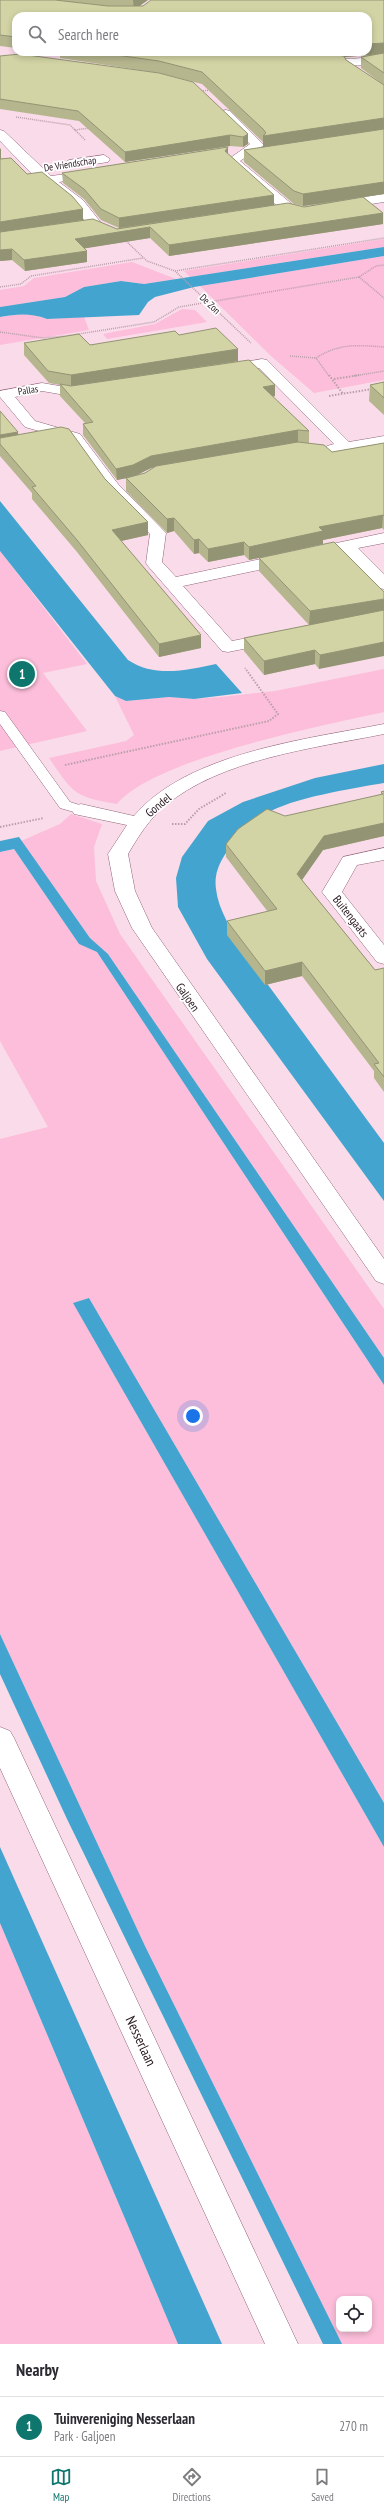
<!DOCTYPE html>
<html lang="en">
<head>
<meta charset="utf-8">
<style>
	:root { --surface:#fff; --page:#f7f7f7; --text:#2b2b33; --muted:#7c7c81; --line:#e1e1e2; --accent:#0f766e }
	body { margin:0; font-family:"PT Sans Narrow",sans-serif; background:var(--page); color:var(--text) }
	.controls { position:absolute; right:12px; bottom:12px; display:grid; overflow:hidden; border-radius:8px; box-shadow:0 2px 6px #0003 }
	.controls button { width:36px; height:36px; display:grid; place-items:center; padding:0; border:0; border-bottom:1px solid var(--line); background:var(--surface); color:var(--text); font:20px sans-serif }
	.you { position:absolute; left:193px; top:1416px; width:14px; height:14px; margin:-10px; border:3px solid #fff; border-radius:50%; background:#1a73e8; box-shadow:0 0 0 6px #1a73e833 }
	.badge { display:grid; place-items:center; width:26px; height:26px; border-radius:50%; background:var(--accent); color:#fff; font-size:13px; font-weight:700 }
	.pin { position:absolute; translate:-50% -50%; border:2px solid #fff; box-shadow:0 1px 4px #0006 }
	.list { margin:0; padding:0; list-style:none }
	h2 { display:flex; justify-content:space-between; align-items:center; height:52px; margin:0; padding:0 16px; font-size:17px }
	h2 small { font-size:13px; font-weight:400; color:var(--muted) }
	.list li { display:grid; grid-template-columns:26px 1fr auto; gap:12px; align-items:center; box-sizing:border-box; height:60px; padding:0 16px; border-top:1px solid var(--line) }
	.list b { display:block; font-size:15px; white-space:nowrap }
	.list p { margin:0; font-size:13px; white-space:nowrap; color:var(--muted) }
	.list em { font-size:13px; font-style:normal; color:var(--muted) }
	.icon { flex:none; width:22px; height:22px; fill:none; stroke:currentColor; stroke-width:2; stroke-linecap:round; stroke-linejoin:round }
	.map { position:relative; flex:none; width:384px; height:2344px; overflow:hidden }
	.search { position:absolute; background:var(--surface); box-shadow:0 2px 6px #0003; left:12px; right:12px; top:12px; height:44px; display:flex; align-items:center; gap:10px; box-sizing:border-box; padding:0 14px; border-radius:12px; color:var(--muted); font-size:15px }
	.sheet { height:112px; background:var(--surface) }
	nav { display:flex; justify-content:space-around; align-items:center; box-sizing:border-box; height:56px; border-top:1px solid var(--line); background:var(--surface); font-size:11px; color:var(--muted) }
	nav a { display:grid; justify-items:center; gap:2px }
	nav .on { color:var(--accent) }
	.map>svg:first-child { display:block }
	.green { fill:#fcbeda; fill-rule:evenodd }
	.water { fill:#43a5cf }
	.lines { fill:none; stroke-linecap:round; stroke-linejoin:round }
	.lane-casing { stroke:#906479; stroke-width:1 }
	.street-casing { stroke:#906479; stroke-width:1 }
	.path-far1 { stroke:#ba9fab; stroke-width:1.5; stroke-dasharray:1 1; stroke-linecap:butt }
	.path { stroke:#ba9fab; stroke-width:2; stroke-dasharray:1.5 1.5; stroke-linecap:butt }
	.lane { fill:#fff; fill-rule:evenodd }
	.street { fill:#fff; fill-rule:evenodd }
	.wall { fill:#b5b68e; fill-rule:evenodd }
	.shaded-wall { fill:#939474 }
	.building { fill:#d2d4a5; stroke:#939474 }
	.labels { text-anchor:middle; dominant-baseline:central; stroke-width:3.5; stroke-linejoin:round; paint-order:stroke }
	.far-street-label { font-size:10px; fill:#28171f; stroke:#fff }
	.street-label { font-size:12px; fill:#28171f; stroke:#fff }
	.near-street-label { font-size:14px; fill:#28171f; stroke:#fff }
</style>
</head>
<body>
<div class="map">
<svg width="384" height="2344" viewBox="0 0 384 2344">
	<rect width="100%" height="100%" fill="#fadbe9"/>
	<path class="green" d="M384 239V247L190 277 184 271Z
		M384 256V380L314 393 271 356 200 286Z
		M132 262 176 279 144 284 121 281 84 287 65 297 0 307V290L24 286 34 278Z
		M182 309 195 310 207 322 107 339 103 334 155 324Z
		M19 314 34 315 47 319 84 317 89 330 0 345V317Z
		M0 551 87 664 43 673 87 731 0 751Z
		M384 669V712C325 725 153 759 117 804 74 797 73 793 49 758L126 741 134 735 115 696 126 701 169 697 194 699 221 697 275 691Z
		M71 814 102 824 94 847 96 881 120 934 384 1309V1358L108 954 90 938 21 841 60 824Z
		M14 849 79 944 97 952 384 1385V1803L89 1298 74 1303 384 1847V2344H342L145 1946 0 1634V1139L48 1127 0 1041V852ZM339 2299H369V2329H339Z
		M0 1923 178 2344H0Z"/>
	<path class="water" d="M384 247V256L194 287 155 297 148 302 139 315 47 319C30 313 17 314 0 317V307L65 297 84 287 121 281 144 284Z
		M0 501 128 660C155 678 187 670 216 664L242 693 194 699 169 697 126 701 115 696 0 551Z
		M384 764V783C355 788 290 798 266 814 257 820 249 829 241 837 226 850 213 868 216 889 218 909 232 930 241 948L384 1143V1201L207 959 178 907 176 878 182 857 208 821 243 802 315 778Z
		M19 837 90 938 108 954 384 1358V1385L97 952 79 944 14 849 0 852V841Z
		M89 1298 384 1803V1847L73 1303Z
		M0 1634 145 1946 342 2344H323L67 1819 0 1674Z
		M0 1847 222 2344H178L0 1923Z"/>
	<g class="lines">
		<g class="lane-casing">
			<path id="lane" d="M0 711 5 712 70 802 86 807 88 810 86 813 81 814 60 808 0 724Z"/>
		</g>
		<g class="street-casing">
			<path id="street" d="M298 52C310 52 319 57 331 58 349 60 367 58 384 55V63C363 65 313 72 298 52Z
				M226 110 230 111 264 145 240 161 293 205 295 208 293 211H283L226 161 250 144 222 117 220 114 222 111Z
				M0 130 4 131 51 176 97 170 98 173 97 176 59 182 83 200 102 224 100 227H90L73 206 31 173 0 141Z
				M104 155 110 159 108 162 69 168 63 164 69 160Z
				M384 194V202L339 209 332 205 339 201Z
				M262 359 267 360 349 442 384 436V446L332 454 327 452 324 449 327 446 334 444 259 368 224 374 217 370 219 367Z
				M42 383 71 388 90 385 97 389 95 392 71 396 42 391 15 397 35 421 80 434 118 484 166 533 162 562 176 577 384 533V543L358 548 384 574V589L378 588 343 552 183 586 232 641 273 633 279 634 282 638 279 642 273 643 228 652 222 651 148 566 146 563 150 534 106 490 70 440 25 427 0 397V391Z
				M384 724V734C315 748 220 759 165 806 149 819 138 837 128 854L135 891 152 928 384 1259V1284L376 1281 132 928 115 891 108 854 127 825 74 814 72 810 74 806 81 804 134 816C187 753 307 739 384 724Z
				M384 848V860L357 865 342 892 384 945V964L377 962 322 892 343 857Z
				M0 1727 10 1731 14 1738 298 2344H265L0 1768Z"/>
		</g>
		<path class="path-far1" d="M201 91 212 90
			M16 117 70 125 75 130
			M85 140 75 130 90 128
			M125 240 147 261 175 271 251 343
			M175 271 384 238
			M359 277 384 298
			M0 287 21 284 31 276 143 258
			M0 332 43 338 66 336 154 322 179 307 359 277 376 266 384 265
			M290 356 316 358
			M329 376 316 358C339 343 358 345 384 347
			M354 376 384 371"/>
		<path class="path" d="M329 375 343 394
			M334 379 360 375
			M329 396 372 389
			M65 765 269 721 278 714 245 668
			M172 824H185L199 809 226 793
			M0 827 44 818"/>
		<use href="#lane" class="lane"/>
		<use href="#street" class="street"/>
	</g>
	<path class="wall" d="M0 0H148L139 6 384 0V85L361 68V57L371 55 345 57 346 60 384 85V194L364 197 383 224 169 256 150 238 85 248 87 262 25 271 12 260 0 261V148L1 149V159L27 174 83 209V220L117 229 119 228 101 220 84 199 63 183 62 173 228 147V154L274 205 304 207 320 204 303 206 294 204 244 162V150L263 147V142L202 84 159 73 60 58V55L41 52H368V16H16V48L0 46Z
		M0 56 248 134V144L243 147 230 146 125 162 79 121 0 109Z
		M179 335 238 349V361L275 385V396L273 397 309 431V443L332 452 384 443V530L382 528 323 540V544L249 560 244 555 208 562 199 553 194 554 174 531 167 533 126 491V478L117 480 83 435V424L85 423 60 396V385L49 383 24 355V343L90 345ZM156 467 145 473 135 476 151 468Z
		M384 382V415L369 401 370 385Z
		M0 411 18 435 105 479 148 535 121 541 201 635V648L159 657 77 552 32 499V493L0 456Z
		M259 558 384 592 319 669 315 664 264 675 244 651V638L309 625 259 571Z
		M384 791V836L323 850 302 880 375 970 384 968V1092L374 1078V1071L302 976 265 985 227 935V921L268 912 226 857V844L381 794V792Z"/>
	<path class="shaded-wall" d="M133 0H148L134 10Z
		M384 43V54L344 57 345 52H368V44Z
		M384 118V130L263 148V136Z
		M248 134V144L243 147V137Z
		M230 135V146L125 162V152Z
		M228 147V157L225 151Z
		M0 149H1V159L0 160Z
		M384 182V194L303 206V194Z
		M274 195V205L119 228V218Z
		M83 209V220L0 232V222Z
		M383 213V224L169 256V245Z
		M150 227V238L75 250V239Z
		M12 249V260L0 261V250Z
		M87 251V262L25 271 24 260Z
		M238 349V361L71 386V375Z
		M275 385V396L263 398V387Z
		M298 430V442L151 468 133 477 117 480 116 469 151 456Z
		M18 432 19 444H0V435Z
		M383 515 382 528 323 540V544L249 560V547L319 527Z
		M174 518V531L167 533V519Z
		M148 522V535L112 543V530Z
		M199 539V553L194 554V540Z
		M244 542V555L208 562V549Z
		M384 599V612L309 625 310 611Z
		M201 635V648L159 657V644Z
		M384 642V656L319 669 320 655Z
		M315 650V664L264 675V661Z
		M384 823V836L323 850 297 887V874L324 836Z
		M302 962V976L265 985V971Z"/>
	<path class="building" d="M0 0H55L108 6H143L151 0H384V43L368 44V16H16V37L0 35Z
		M95 52H313L344 56 346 60 384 85V118L263 136 266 133 263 129 202 72 159 61Z
		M384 53V73L361 57Z
		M20 54 159 73 193 82 248 134 243 137 230 135 125 152 78 111 0 99V56Z
		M384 129V182L303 194 294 191 244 150Z
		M228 147 225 151 274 195 119 218 101 209 84 189 62 173Z
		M11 158 27 174 42 172 72 196 83 209 0 222V159Z
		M363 197 383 213 169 245 150 227 75 239 87 251 24 260 12 249 0 250V232L93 219 117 229 288 203 304 207Z
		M216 328 238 349 71 375 48 371 24 343 79 334 90 345 175 331 179 335Z
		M249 360 275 385 263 387 309 431 298 430 151 456 133 465 116 469 83 424 93 422 60 384 71 386Z
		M384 382V398L370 385Z
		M0 411 18 432 0 435Z
		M61 427 69 429 105 479 148 522 112 530 201 635 159 644 77 540 32 487 36 486 0 444V438Z
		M298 442 324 445 332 452 384 443V516L383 515 319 527 323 531 249 547 244 542 208 549 199 539 194 540 174 518 167 519 126 478 145 473 156 466Z
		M334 542 384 592V599L310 611 259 558Z
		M384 610V642L320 655 315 650 264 661 244 638Z
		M384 791V823L324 836 297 874 375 970 384 968V1077L374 1064 379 1063 302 962 265 971 227 921 277 909 226 844 238 829 267 809 285 816 383 794 381 792Z"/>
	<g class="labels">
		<g class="far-street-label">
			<text transform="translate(70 164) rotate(-9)">De Vriendschap</text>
			<text transform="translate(210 304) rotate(44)">De Zon</text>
			<text transform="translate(28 390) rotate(-9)">Pallas</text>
		</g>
		<g class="street-label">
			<text transform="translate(158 805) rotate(-40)">Gondel</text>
			<text transform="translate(351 916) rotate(52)">Buitengaats</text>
			<text transform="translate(188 997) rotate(55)">Galjoen</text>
		</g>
		<g class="near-street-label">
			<text transform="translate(141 2041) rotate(65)">Nesserlaan</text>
		</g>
	</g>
</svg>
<div class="controls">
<button><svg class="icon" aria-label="locate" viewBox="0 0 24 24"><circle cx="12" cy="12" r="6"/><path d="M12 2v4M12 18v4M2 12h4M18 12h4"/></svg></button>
</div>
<div class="you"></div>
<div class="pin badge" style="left:22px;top:674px">1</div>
<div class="search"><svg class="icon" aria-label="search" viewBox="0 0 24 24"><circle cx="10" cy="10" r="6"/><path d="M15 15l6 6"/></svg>Search here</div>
</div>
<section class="sheet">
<h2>Nearby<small></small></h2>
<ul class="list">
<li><span class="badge">1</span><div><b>Tuinvereniging Nesserlaan</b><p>Park · Galjoen</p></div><em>270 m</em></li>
</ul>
</section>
<nav>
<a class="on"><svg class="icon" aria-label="map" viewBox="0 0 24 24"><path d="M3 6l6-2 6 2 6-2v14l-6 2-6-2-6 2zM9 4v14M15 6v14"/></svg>Map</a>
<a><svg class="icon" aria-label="directions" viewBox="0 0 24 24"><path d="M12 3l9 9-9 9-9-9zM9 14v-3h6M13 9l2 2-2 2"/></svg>Directions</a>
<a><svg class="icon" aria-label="saved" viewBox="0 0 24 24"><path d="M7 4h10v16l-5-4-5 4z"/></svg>Saved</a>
</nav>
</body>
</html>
